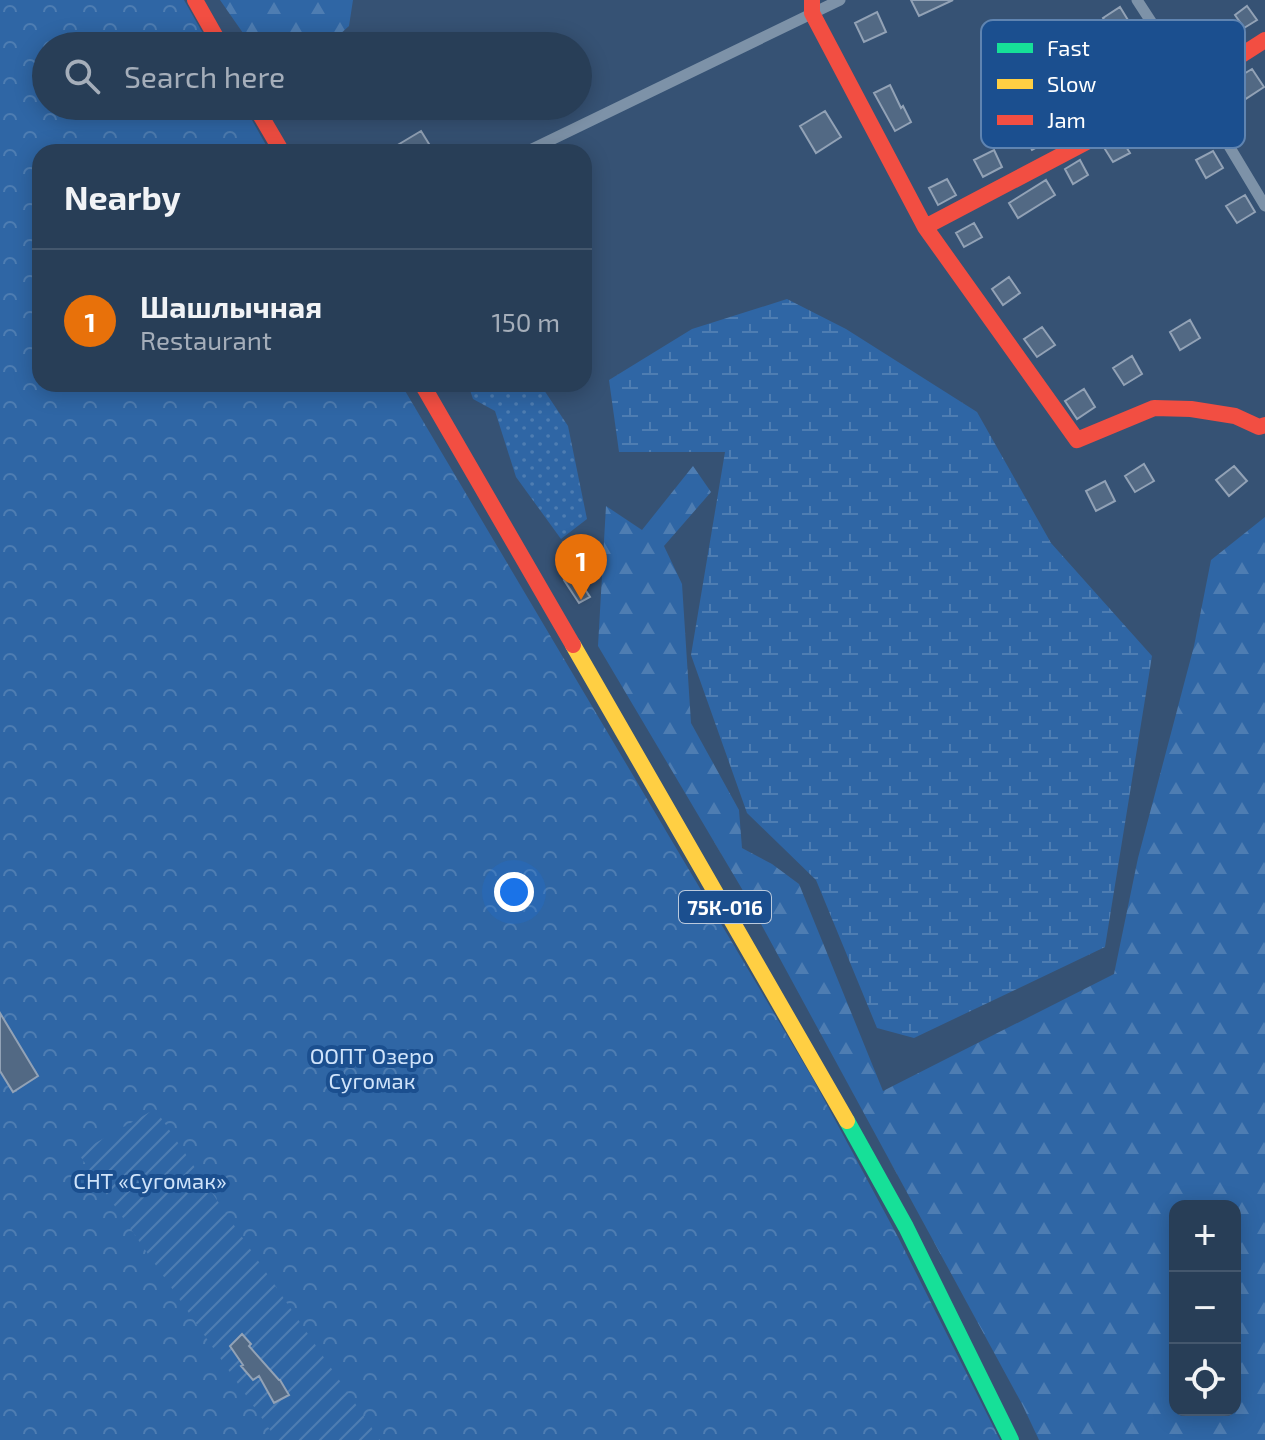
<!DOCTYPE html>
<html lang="en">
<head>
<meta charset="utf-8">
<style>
	:root { --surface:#283e57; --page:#344961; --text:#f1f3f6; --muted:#a5aeba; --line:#44576d; --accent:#bca0f2 }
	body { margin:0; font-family:"Exo 2",sans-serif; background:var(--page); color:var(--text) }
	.controls { position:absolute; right:24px; bottom:24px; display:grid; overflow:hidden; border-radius:16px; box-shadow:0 4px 20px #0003 }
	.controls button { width:72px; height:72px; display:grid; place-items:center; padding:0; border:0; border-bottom:2px solid var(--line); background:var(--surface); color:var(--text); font:40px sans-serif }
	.you { position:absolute; left:514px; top:892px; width:28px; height:28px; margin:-20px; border:6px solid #fff; border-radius:50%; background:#1a73e8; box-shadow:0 0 0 12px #1a73e833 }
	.badge { display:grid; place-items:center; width:52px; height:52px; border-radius:50%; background:var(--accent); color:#fff; font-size:26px; font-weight:700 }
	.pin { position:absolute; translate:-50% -66px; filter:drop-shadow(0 2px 4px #0008) }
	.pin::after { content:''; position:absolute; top:42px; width:28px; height:24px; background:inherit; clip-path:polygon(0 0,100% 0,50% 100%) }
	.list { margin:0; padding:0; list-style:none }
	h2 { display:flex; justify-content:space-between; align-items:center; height:104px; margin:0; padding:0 32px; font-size:34px }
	h2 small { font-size:26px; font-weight:400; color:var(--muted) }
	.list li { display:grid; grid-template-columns:52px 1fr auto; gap:24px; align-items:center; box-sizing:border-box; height:144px; padding:0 32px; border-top:2px solid var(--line) }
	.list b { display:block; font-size:30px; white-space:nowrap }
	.list p { margin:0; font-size:26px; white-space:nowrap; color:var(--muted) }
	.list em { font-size:26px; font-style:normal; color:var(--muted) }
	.icon { flex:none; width:44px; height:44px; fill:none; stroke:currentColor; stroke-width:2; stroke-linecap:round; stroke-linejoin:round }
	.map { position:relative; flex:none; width:1265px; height:1440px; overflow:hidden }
	.search { position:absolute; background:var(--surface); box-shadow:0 4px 20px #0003; left:32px; top:32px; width:560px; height:88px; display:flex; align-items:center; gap:20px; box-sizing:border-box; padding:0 28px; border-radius:44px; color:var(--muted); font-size:30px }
	.panel { position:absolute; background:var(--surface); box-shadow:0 4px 20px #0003; left:32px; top:144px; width:560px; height:248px; border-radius:24px }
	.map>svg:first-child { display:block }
	.grass { fill:url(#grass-dots) }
	.forest { fill:url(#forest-firs); fill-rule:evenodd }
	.wetland { fill:url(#wetland-marsh) }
	.park { fill:url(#park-crowns) }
	.garden { fill:url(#garden-furrows) }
	.building { fill:#526984; stroke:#92a2b6; stroke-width:2 }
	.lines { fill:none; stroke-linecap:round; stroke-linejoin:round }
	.street { stroke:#7d92a8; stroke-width:11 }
	.fast { stroke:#16e098; stroke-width:16 }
	.slow { stroke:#ffcf43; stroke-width:16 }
	.jam { stroke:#f24e42; stroke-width:16 }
	.labels { text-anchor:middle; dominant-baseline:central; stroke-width:8; stroke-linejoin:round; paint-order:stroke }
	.shield { fill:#1b4f8f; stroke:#bbcadd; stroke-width:2 }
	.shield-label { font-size:20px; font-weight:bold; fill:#fff }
	.park-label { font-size:22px; fill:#cfe3fa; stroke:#1b4f8f }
	.key { fill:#1b4f8f; stroke:#5f84b1; stroke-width:2 }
	.key-label { font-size:22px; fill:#fff }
</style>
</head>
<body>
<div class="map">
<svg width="1265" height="1440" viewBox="0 0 1265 1440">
	<defs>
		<pattern id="grass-dots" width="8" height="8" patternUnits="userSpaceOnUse" patternTransform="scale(2)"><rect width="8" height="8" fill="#2f66a5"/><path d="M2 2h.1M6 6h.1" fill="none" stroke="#4e7db2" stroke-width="1.8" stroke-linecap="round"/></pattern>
		<pattern id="forest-firs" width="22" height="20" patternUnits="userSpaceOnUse" patternTransform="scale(2)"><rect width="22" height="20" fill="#2f66a5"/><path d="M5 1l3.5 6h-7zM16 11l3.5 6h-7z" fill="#4e7db2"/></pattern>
		<pattern id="wetland-marsh" width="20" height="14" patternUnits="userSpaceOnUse" patternTransform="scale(2)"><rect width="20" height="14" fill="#2f66a5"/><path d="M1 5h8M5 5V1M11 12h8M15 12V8" fill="none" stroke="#4e7db2"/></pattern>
		<pattern id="park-crowns" width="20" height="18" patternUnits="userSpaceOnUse" patternTransform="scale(2)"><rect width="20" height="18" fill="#2f66a5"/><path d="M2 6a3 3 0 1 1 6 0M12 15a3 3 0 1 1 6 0" fill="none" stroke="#4e7db2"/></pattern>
		<pattern id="garden-furrows" width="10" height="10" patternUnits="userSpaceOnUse" patternTransform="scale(2)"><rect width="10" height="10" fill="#2f66a5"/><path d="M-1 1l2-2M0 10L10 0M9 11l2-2" fill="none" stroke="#4e7db2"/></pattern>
	</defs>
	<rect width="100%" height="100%" fill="#365274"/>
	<path class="grass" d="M468 384H540L568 426 587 519 561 539 516 477 495 411 473 399Z"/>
	<path class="forest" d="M220 0H353L349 26 327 46H252Z
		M693 466 711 492 664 546 682 584 691 723 739 810 742 848 772 864 799 884 883 1091 1114 974 1138 858 1194 646 1211 560 1265 517V1440H1039L1022 1404 742 889 598 646 606 506 642 530ZM1175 1206H1235V1410H1175Z"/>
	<path class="wetland" d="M787 299 846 329 977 412 1051 543 1152 656 1105 947 914 1038 877 1028 816 880 747 813 691 655 725 452H619L609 380 692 329Z"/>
	<path class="park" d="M0 0H184L210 46H46V106H244L270 152H40V384H401L813 1079 898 1237 1000 1440H0Z"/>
	<path class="garden" d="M155 1109 380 1440H277L78 1153Z"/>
	<path class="building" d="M911 0H953L919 16Z
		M1247 6 1257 20 1244 28 1235 15Z
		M1120 7 1131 25 1115 36 1103 18Z
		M877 12 886 32 864 42 855 23Z
		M1252 69 1264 87 1244 100 1232 81Z
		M890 85 901 108 903 106 911 122 895 131 874 93Z
		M825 111 841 137 816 153 800 126Z
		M1042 120 1052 139 1032 150 1022 131Z
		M421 131 434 152H386Z
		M1120 137 1130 153 1113 162 1103 146Z
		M994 150 1002 167 983 177 974 160Z
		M1213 151 1223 168 1206 178 1196 160Z
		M1080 160 1088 175 1073 184 1065 169Z
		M947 179 956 195 938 205 929 188Z
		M1046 180 1055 195 1018 218 1009 203Z
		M1245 195 1255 212 1237 223 1226 206Z
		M974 223 982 237 964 247 956 233Z
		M1009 277 1020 293 1003 305 992 289Z
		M1190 320 1200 338 1180 350 1170 332Z
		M1042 327 1055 345 1037 357 1024 339Z
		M1132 356 1142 374 1124 385 1113 368Z
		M1084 389 1095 407 1077 419 1065 401Z
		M1144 464 1154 481 1135 492 1125 476Z
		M1234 466 1247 481 1229 496 1216 480Z
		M1105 481 1115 501 1096 511 1086 491Z
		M575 574 590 597 579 603 564 580Z
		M0 1013 38 1076 13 1092 0 1071Z
		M242 1334 251 1344 249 1346 279 1380H280L289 1395 274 1403 259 1376 253 1380 241 1366 243 1365 230 1346Z"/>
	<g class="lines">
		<path class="street" d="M1137 0 1193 86 1265 206
			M526 152 840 0"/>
		<path class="fast" d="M847 1121 906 1227 1011 1440"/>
		<path class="slow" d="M573 645 847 1121"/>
		<path class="jam" d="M195 0 221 46
			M812 0V13L925 227 1077 440 1154 408 1191 409 1235 416 1259 427 1265 425
			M255 106 282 152
			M925 227 1193 86 1265 40
			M422 384 573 645"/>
	</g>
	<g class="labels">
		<rect class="shield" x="679" y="891" width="92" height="32" rx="6"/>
		<g class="shield-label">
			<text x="725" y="907">75К-016</text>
		</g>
		<g class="park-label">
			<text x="372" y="1055">ООПТ Озеро<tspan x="372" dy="25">Сугомак</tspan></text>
			<text x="150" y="1180">СНТ «Сугомак»</text>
		</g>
	</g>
	<rect x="981" y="20" width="264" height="128" rx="12" class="key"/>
	<rect x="997" y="43" width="36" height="10" fill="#16e098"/>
	<rect x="997" y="79" width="36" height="10" fill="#ffcf43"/>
	<rect x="997" y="115" width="36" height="10" fill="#f24e42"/>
	<g class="key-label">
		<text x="1047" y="56">Fast</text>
		<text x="1047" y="92">Slow</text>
		<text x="1047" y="128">Jam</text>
	</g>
</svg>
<div class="controls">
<button>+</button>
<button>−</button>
<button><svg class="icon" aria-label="locate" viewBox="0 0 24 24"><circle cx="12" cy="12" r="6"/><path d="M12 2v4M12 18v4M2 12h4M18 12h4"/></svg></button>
</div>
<div class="you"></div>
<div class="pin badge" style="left:581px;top:600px;background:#e8710a">1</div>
<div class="search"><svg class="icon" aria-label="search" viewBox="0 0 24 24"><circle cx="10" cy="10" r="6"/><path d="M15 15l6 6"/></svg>Search here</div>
<section class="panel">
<h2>Nearby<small></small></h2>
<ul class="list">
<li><span class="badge" style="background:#e8710a">1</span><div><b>Шашлычная</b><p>Restaurant</p></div><em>150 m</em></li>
</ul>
</section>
</div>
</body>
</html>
